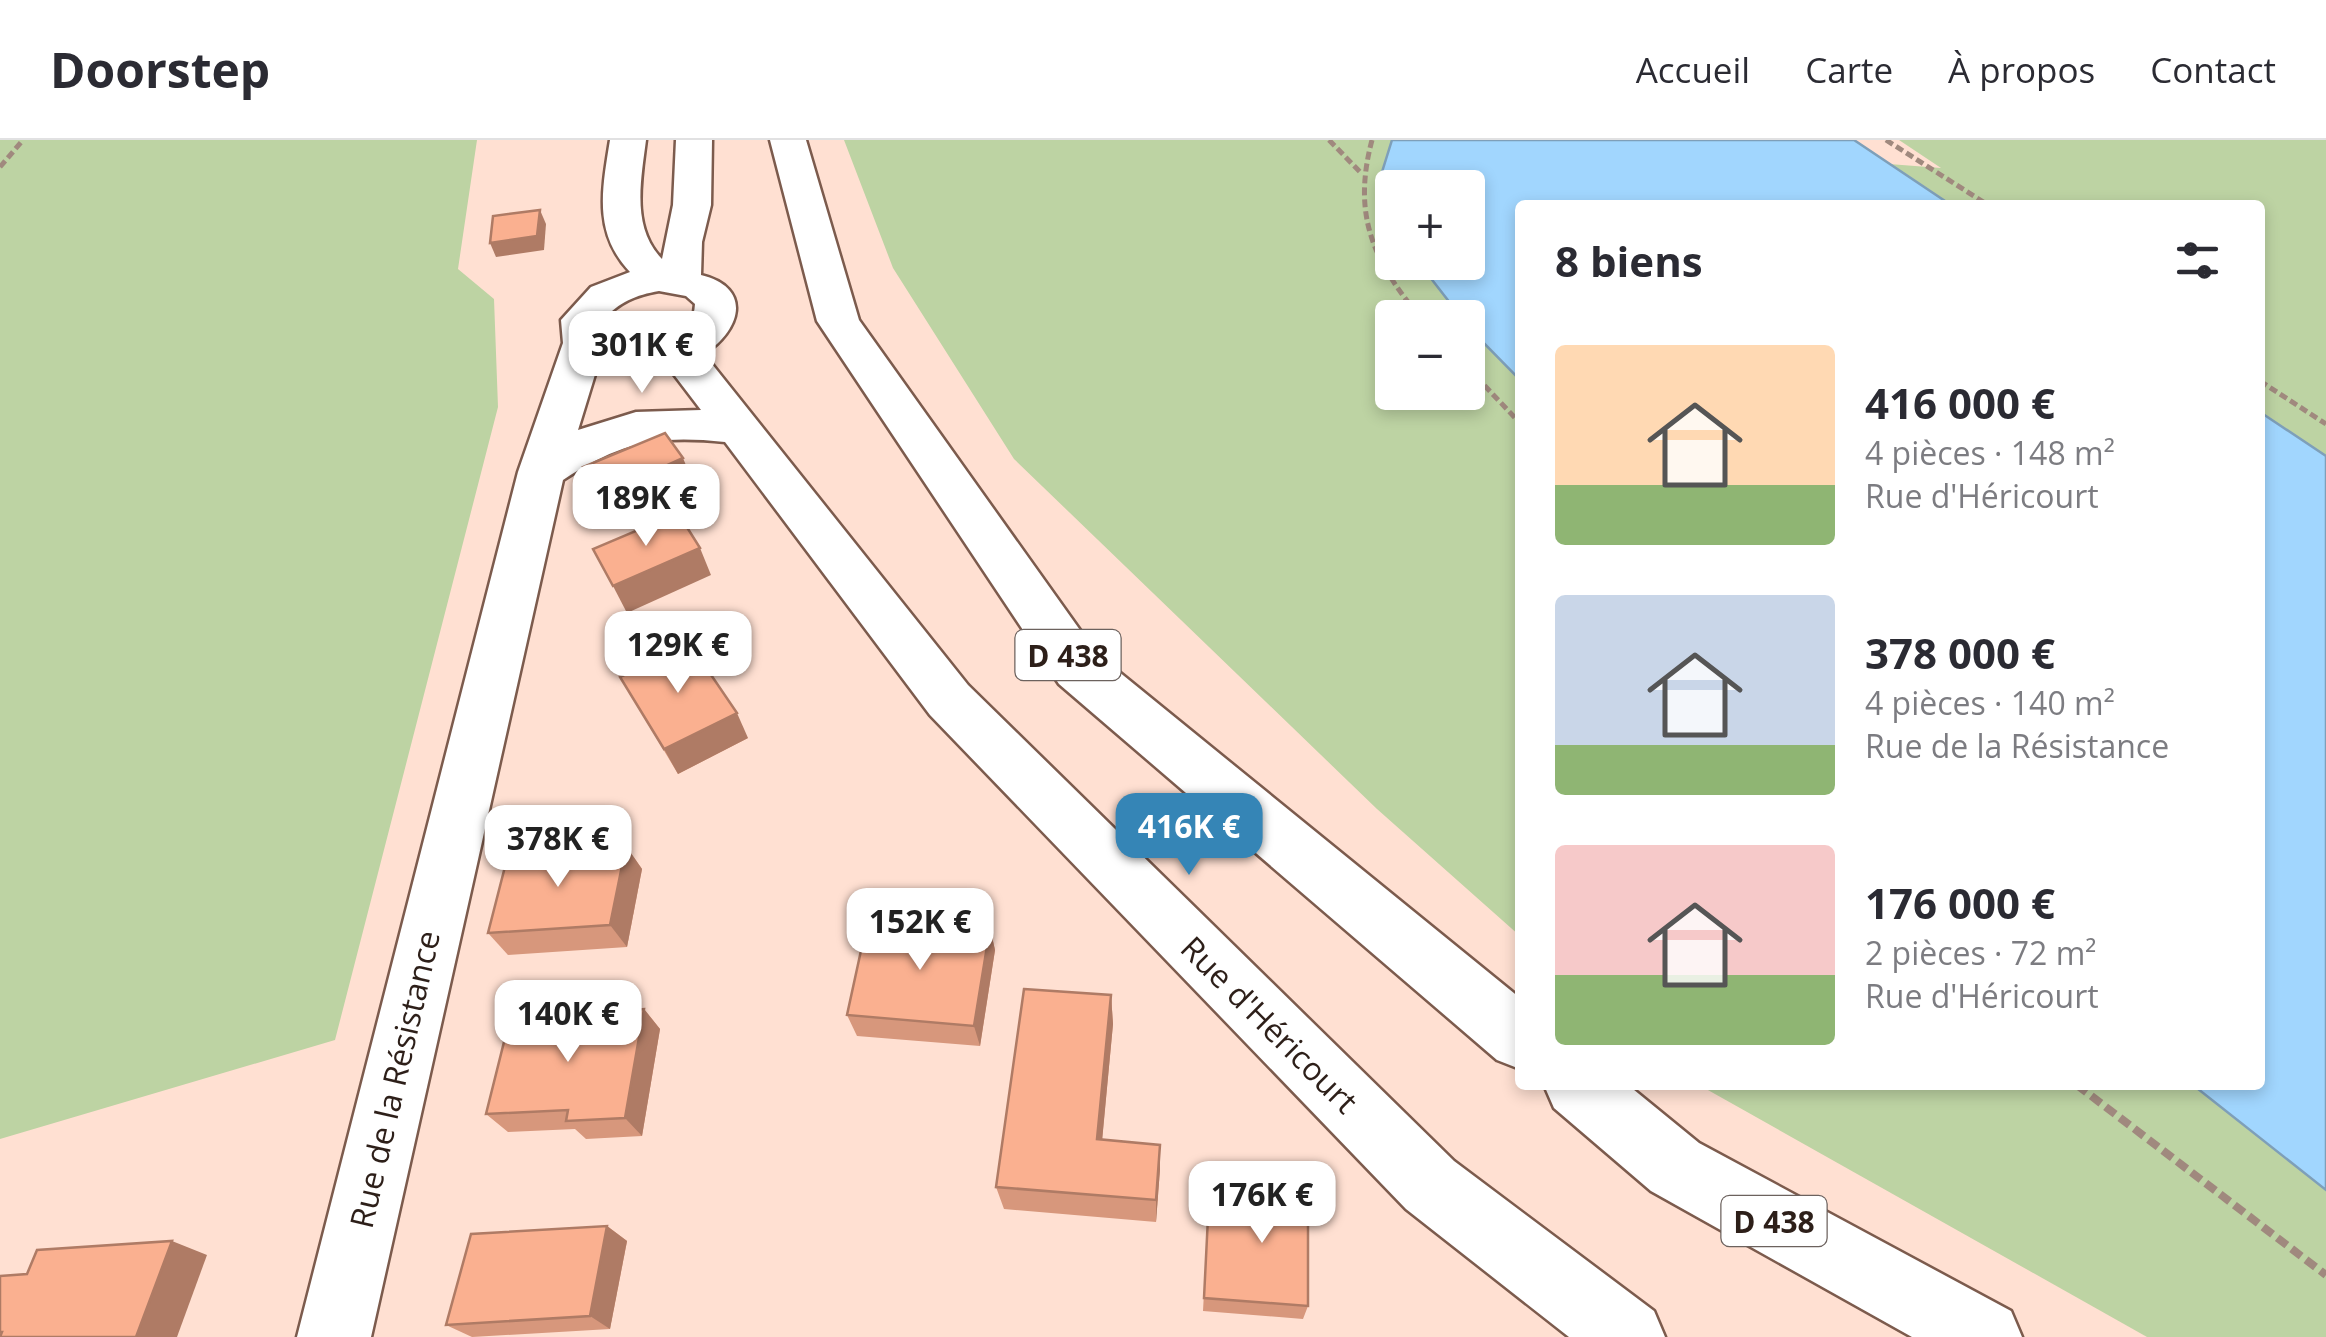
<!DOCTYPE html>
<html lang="fr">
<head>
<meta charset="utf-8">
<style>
	body { margin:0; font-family:"Open Sans",sans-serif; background:#f7f7f7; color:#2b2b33; height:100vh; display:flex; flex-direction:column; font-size:38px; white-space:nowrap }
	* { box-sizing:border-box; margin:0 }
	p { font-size:32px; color:#7c7c81 }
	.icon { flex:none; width:55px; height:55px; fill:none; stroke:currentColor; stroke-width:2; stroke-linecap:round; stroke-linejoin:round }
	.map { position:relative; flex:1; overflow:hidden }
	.sheet { position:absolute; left:1515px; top:60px; width:750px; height:890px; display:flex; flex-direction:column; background:#fff; border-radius:10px; box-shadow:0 5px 15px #0003 }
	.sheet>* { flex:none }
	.controls { position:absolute; left:1375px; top:30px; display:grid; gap:20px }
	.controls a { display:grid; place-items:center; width:110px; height:110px; border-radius:10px; background:#fff; box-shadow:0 5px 15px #0003; font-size:50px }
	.price { position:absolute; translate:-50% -85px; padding:0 22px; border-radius:20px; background:#fff; color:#222; font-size:32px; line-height:65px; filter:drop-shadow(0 2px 5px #0008) }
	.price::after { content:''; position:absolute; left:50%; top:60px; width:30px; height:22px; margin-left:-15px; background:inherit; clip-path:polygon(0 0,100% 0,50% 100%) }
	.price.active { background:#3585b6; color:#fff }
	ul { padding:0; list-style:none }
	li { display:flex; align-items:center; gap:30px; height:250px; padding:0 40px }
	li span { display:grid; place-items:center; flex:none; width:280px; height:200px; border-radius:10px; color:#555 }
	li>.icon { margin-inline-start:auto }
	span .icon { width:120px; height:120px; fill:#fffc; stroke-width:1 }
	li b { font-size:42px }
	h2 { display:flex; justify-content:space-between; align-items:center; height:120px; padding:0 40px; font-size:42px }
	header { display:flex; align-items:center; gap:60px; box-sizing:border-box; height:140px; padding:0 50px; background:#fff; border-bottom:2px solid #e1e1e2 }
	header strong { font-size:48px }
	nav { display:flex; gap:55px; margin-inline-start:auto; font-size:35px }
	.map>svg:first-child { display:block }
</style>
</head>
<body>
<header>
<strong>Doorstep</strong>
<nav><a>Accueil</a><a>Carte</a><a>À propos</a><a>Contact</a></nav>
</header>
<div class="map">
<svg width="2326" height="1197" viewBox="0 0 2326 1197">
	<rect width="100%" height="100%" fill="#ffe0d2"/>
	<g fill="#bdd3a3">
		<path d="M 0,0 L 477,0 L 458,129 L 494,159 L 498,267 L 335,900 L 0,999 Z"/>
		<path d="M 844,0 L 1392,0 L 1388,70 L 1392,78 L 1392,122 L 1419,123 L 1461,177 L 1392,178 L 1392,252 L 1468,252 L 1468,187 L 1520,240 L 1520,796 L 1377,669 L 1014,319 L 893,128 Z"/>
		<path d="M 1899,0 L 2326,0 L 2326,316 L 2260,272 L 2260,65 L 1951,65 L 1889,24 L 1941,28 Z"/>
		<path d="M 1699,945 L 2193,945 L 2326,1050 L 2326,1197 L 2147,1197 Z"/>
	</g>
	<g fill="#a1d6fe" stroke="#7e9fb9" stroke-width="2.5">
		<path d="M 1392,0 L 1854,0 L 1951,65 L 1520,65 L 1520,240 L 1470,189 L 1468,178 L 1461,177 L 1419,123 L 1468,122 L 1468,48 L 1392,48 L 1392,78 L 1382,32 Z"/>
		<path d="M 2260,272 L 2326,316 L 2326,1050 L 2193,945 L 2260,945 Z"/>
	</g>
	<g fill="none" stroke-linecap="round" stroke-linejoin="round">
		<g stroke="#7c5b4d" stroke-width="5">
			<path id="secondary" d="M 610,0 L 646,0 C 641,40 631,88 662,119 L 673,65 L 676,0 L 712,0 L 711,65 L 702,102 L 701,135 C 754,148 740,191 704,214 L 968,545 L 1454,1021 L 1654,1171 L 1665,1197 L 1569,1197 L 1406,1069 L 930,575 L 725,302 C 656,295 621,302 563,340 L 371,1197 L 297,1197 L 518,332 L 563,203 L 561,180 L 591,147 L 630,132 C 593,93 602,50 610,0 ZM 659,151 L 686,156 L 695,164 C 693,208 635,212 605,197 L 603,180 C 619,162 636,155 659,151 ZM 597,228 L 646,234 L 669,228 L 701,270 L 636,272 L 578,290 Z"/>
		</g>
		<g stroke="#7c5b4d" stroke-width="5">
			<g id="primary">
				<path d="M 770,0 L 806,0 L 859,180 L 1097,514 L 1520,858 L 1520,929 L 1497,920 L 1059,544 L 817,181 Z"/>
				<path d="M 1544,945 L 1628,945 L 1699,1003 L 2011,1171 L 2022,1197 L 1912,1197 L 1651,1051 L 1554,968 Z"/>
			</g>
		</g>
		<g stroke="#a0897e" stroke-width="5" stroke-dasharray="8 4" stroke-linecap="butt">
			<path d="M 1329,0 L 1361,33"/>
			<path d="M 1372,0 C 1352,75 1373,121 1421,178"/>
			<path d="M 1886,0 L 1988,65"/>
			<path d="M 0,27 L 23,0"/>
			<path d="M 1468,228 L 1520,283"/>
			<path d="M 2260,241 L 2326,284"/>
		</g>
		<path stroke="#a0897e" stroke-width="8" stroke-dasharray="12 6" stroke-linecap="butt" d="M 2077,945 L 2326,1135"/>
		<use href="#secondary" fill="#fff" fill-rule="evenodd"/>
		<use href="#primary" fill="#fff" fill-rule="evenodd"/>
	</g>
	<g fill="#d7977c">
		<path d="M 583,327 L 694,345 L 676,354 L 678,359 L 616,386 L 596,354 Z"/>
		<path d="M 620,537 L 748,598 L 678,634 Z"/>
		<path d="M 626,706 L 642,729 L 627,807 L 508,815 L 488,793 Z"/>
		<path d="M 990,788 L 995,810 L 980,906 L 857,896 L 847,875 Z"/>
		<path d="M 1111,855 L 1113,884 L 1102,1000 L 1160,1005 L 1160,1029 L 1156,1082 L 1004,1069 L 996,1047 Z"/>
		<path d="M 644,869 L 660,889 L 642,996 L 586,999 L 575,989 L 508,992 L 486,974 Z"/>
		<path d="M 1245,1036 L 1308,1166 L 1303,1179 L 1203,1171 L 1208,1077 L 1241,1080 L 1242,1052 Z"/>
		<path d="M 607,1086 L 627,1101 L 610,1189 L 472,1197 L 446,1185 Z"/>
	</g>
	<g fill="#af7b65">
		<path d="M 540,70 L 546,84 L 544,110 L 496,117 L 490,103 Z"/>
		<path d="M 683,318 L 694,345 L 676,354 L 678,359 L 616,386 L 603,359 Z"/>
		<path d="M 700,408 L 711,435 L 627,473 L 613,446 Z"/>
		<path d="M 737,573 L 748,598 L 678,634 L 664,609 Z"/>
		<path d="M 626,706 L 642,729 L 627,807 L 610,785 Z"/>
		<path d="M 990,788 L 995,810 L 980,906 L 974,886 Z"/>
		<path d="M 1111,855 L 1113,884 L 1100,1023 L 1097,999 Z"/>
		<path d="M 644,869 L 660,889 L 642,996 L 625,978 Z"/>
		<path d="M 1160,1005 L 1160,1029 L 1156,1082 L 1156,1060 Z"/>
		<path d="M 607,1086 L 627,1101 L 610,1189 L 590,1176 Z"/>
		<path d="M 172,1101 L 207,1115 L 177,1197 L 136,1197 Z"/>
	</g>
	<g fill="#fab090" stroke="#af7b65" stroke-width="2.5">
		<path d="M 540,70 L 537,96 L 490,103 L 493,76 Z"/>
		<path d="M 665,293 L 683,318 L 663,327 L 667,332 L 603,359 L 583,327 Z"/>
		<path d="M 678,373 L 700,408 L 613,446 L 593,409 Z"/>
		<path d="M 690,504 L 737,573 L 664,609 L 620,537 Z"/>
		<path d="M 626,706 L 610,785 L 488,793 L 508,715 Z"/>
		<path d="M 867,783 L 990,788 L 974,886 L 847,875 Z"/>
		<path d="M 1024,849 L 1111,855 L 1097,999 L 1160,1005 L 1156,1060 L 996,1047 Z"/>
		<path d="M 644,869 L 625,978 L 566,981 L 568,970 L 486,974 L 510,878 Z"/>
		<path d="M 1245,1036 L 1308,1041 L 1308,1166 L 1204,1158 L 1208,1077 L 1243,1080 Z"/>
		<path d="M 607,1086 L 590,1176 L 446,1185 L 471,1094 Z"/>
		<path d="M 172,1101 L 136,1197 L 0,1197 L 2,1192 L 0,1192 L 0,1136 L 27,1134 L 37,1110 Z"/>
	</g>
	<g text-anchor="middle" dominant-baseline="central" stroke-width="8" stroke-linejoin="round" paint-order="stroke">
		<g fill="#fff" stroke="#6c625e" stroke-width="2.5">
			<rect x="1015.5" y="490" width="105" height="50" rx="8"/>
			<rect x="1721.5" y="1056" width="105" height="50" rx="8"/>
		</g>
		<g font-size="30" font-weight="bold" fill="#2d1f19">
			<text x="1068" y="515">D 438</text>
			<text x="1774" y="1081">D 438</text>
		</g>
		<g font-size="32" fill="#2d1f19" stroke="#fff">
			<text transform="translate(1270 884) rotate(45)">Rue d'Héricourt</text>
			<text transform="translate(394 939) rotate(-77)">Rue de la Résistance</text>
		</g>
	</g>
</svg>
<div class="controls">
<a>+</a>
<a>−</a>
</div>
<b class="price" style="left:642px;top:256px">301K €</b>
<b class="price" style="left:646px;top:409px">189K €</b>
<b class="price" style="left:678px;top:556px">129K €</b>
<b class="price active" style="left:1189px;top:738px">416K €</b>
<b class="price" style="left:558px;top:750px">378K €</b>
<b class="price" style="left:920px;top:833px">152K €</b>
<b class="price" style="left:568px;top:925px">140K €</b>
<b class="price" style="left:1262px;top:1106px">176K €</b>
<section class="sheet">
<h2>8 biens<svg class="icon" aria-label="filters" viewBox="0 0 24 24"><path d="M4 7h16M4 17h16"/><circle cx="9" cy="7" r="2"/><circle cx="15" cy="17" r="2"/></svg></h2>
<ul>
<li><span style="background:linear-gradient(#ffd9b3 70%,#8fb573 0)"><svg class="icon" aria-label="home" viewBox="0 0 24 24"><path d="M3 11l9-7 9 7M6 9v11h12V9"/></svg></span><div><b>416 000 €</b><p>4 pièces · 148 m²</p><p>Rue d'Héricourt</p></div></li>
<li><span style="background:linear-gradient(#c9d6e8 75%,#8fb573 0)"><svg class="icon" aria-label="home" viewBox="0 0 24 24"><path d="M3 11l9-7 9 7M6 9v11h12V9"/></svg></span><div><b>378 000 €</b><p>4 pièces · 140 m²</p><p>Rue de la Résistance</p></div></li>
<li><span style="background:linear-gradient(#f6c9c9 65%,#8fb573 0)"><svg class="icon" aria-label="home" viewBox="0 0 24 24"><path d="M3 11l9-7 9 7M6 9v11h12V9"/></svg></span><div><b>176 000 €</b><p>2 pièces · 72 m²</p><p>Rue d'Héricourt</p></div></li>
</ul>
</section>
</div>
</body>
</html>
